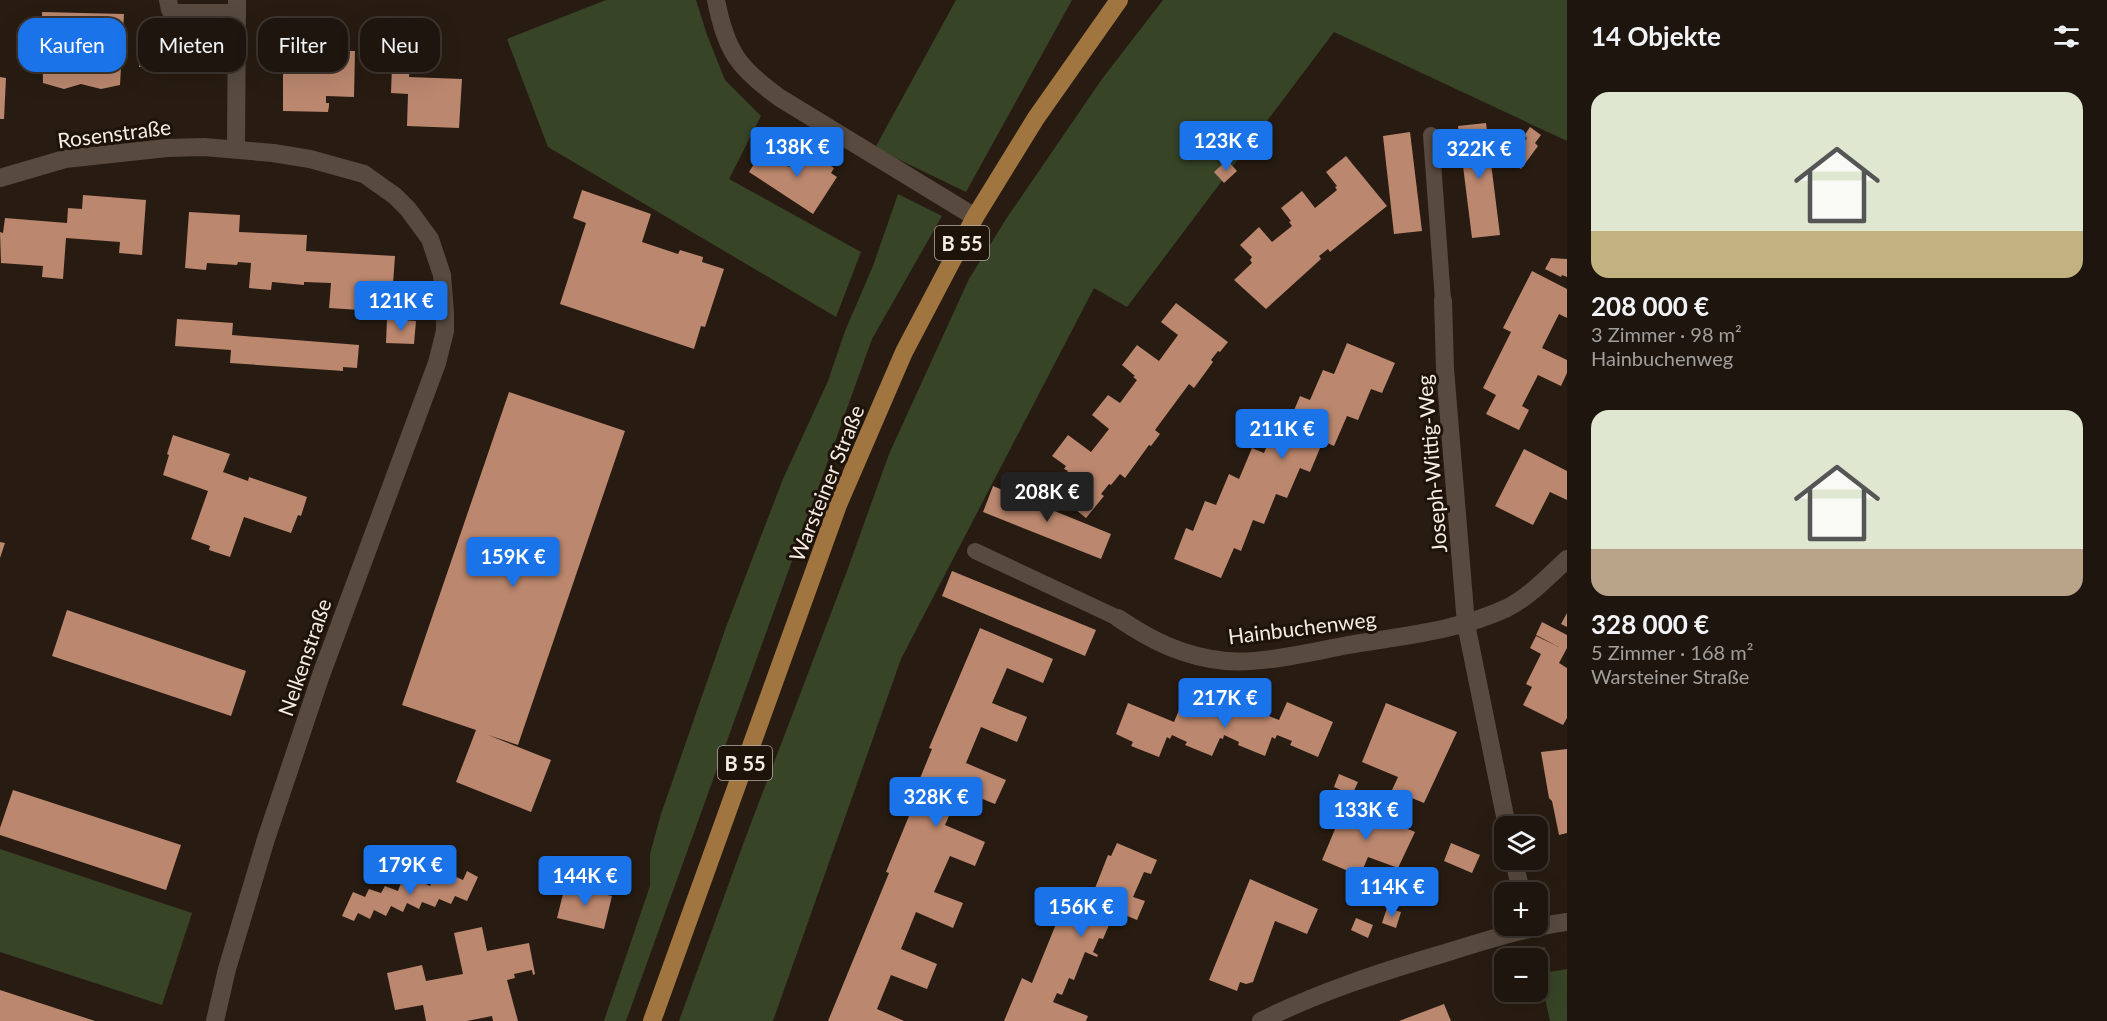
<!DOCTYPE html>
<html lang="de">
<head>
<meta charset="utf-8">
<style>
	body { margin:0; font-family:Lato,sans-serif; background:#2b221c; color:#f1f3f6; height:100vh; display:flex; flex-direction:column; font-size:22px; white-space:nowrap }
	* { box-sizing:border-box; margin:0 }
	p { font-size:20px; color:#a19f9e }
	.icon { flex:none; width:33px; height:33px; fill:none; stroke:currentColor; stroke-width:2; stroke-linecap:round; stroke-linejoin:round }
	.map { position:relative; flex:1; overflow:hidden }
	.side { display:flex; flex-direction:column; background:#1e150e; width:540px }
	.side>* { flex:none }
	.top-card { position:absolute; left:18px; top:18px; width:570px; height:54px; display:flex; gap:12px }
	.buttons { position:absolute; left:1494px; top:816px; display:grid; gap:12px }
	.buttons a { display:grid; place-items:center; width:54px; height:54px; border-radius:12px; background:#1e150e; box-shadow:0 6px 24px #0002,0 0 0 2px #3c342e; font-size:30px }
	.price { position:absolute; translate:-50% -51px; padding:0 14px; border-radius:6px; background:#1a73e8; color:#fff; font-size:20px; line-height:39px; filter:drop-shadow(0 2px 3px #0008) }
	.price::after { content:''; position:absolute; left:50%; top:36px; width:18px; height:14px; margin-left:-9px; background:inherit; clip-path:polygon(0 0,100% 0,50% 100%) }
	.price.selected { background:#222; color:#fff }
	ul { padding:0; list-style:none }
	li { display:grid; align-content:center; gap:12px; height:318px; padding:0 24px }
	li span { display:grid; place-items:center; height:186px; border-radius:18px; color:#555 }
	li>.icon { margin-inline-start:auto }
	span .icon { width:108px; height:108px; fill:#fffc; stroke-width:1 }
	li b { font-size:26px }
	h2 { display:flex; justify-content:space-between; align-items:center; height:72px; padding:0 24px; font-size:26px }
	.pill { padding:0 21px; border-radius:18px; background:#1e150e; box-shadow:0 6px 24px #0002,0 0 0 2px #3c342e; font-size:21px; line-height:54px }
	.pill.selected { background:#1a73e8; color:#fff }
	main { display:flex; flex:1; min-height:0 }
	.map>svg:first-child { display:block }
</style>
</head>
<body>
<main>
<div class="map">
<svg width="1567" height="1021" viewBox="0 0 1567 1021">
	<rect width="100%" height="100%" fill="#281c12"/>
	<g fill="#374426">
		<path d="M 606,0 L 696,0 L 707,35 L 725,80 L 761,116 L 729,179 L 861,252 L 836,317 L 548,147 L 507,39 Z"/>
		<path d="M 956,0 L 1072,0 L 966,192 L 875,148 Z"/>
		<path d="M 1163,0 L 1567,0 L 1567,141 L 1334,32 L 1127,307 L 1094,288 L 901,659 L 773,1021 L 679,1021 L 745,839 L 847,571 L 889,454 L 969,279 L 1006,219 L 1102,79 Z"/>
		<path d="M 898,194 L 942,216 L 872,339 L 626,1021 L 604,1021 L 650,886 L 650,854 L 661,814 L 726,627 L 783,479 L 828,381 L 845,331 L 873,266 Z"/>
		<path d="M 0,849 L 192,913 L 162,1005 L 0,952 Z"/>
		<path d="M 1545,947 L 1549,972 L 1567,969 L 1567,1021 L 1550,1021 L 1538,967 L 1538,958 L 1536,958 L 1533,948 Z"/>
	</g>
	<g fill="#bb876e">
		<path d="M 42,12 L 124,14 L 120,85 L 101,89 L 81,84 L 64,89 L 43,83 Z"/>
		<path d="M 140,40 L 227,41 L 226,69 L 139,67 Z"/>
		<path d="M 283,50 L 355,51 L 354,97 L 326,96 L 326,103 L 329,103 L 329,106 L 328,112 L 283,111 Z"/>
		<path d="M 392,65 L 410,66 L 409,77 L 462,79 L 459,128 L 407,126 L 408,94 L 391,93 Z"/>
		<path d="M 0,77 L 6,78 L 4,119 L 0,119 Z"/>
		<path d="M 1486,123 L 1500,235 L 1472,238 L 1458,126 Z"/>
		<path d="M 1530,127 L 1541,135 L 1535,143 L 1538,146 L 1521,169 L 1509,161 L 1527,138 L 1524,136 Z"/>
		<path d="M 1410,132 L 1422,231 L 1394,234 L 1383,136 Z"/>
		<path d="M 763,150 L 789,167 L 799,152 L 814,162 L 820,154 L 830,161 L 828,164 L 834,168 L 831,173 L 837,177 L 813,214 L 749,172 Z"/>
		<path d="M 1346,156 L 1387,206 L 1330,252 L 1328,249 L 1319,256 L 1321,259 L 1266,309 L 1234,280 L 1252,263 L 1250,260 L 1252,257 L 1240,245 L 1259,227 L 1272,242 L 1292,226 L 1289,222 L 1291,221 L 1281,208 L 1302,191 L 1315,208 L 1337,190 L 1335,187 L 1337,186 L 1326,172 Z"/>
		<path d="M 1227,160 L 1237,171 L 1224,183 L 1214,172 Z"/>
		<path d="M 582,190 L 651,214 L 642,242 L 678,254 L 680,250 L 703,257 L 702,262 L 724,269 L 705,327 L 701,326 L 694,349 L 560,304 L 586,223 L 573,218 Z"/>
		<path d="M 83,195 L 146,200 L 142,255 L 119,253 L 120,242 L 66,238 L 63,279 L 42,277 L 43,266 L 1,263 L 0,232 L 3,233 L 5,218 L 67,223 L 68,208 L 82,209 Z"/>
		<path d="M 189,212 L 240,215 L 239,232 L 307,235 L 306,251 L 395,256 L 391,312 L 329,308 L 331,283 L 304,282 L 304,285 L 272,282 L 271,290 L 249,288 L 251,263 L 238,262 L 237,265 L 207,263 L 206,270 L 185,268 Z"/>
		<path d="M 1551,258 L 1567,259 L 1567,277 L 1562,275 L 1561,277 L 1545,269 Z"/>
		<path d="M 1532,271 L 1567,289 L 1567,318 L 1559,314 L 1542,348 L 1567,360 L 1567,373 L 1561,386 L 1538,375 L 1522,406 L 1529,410 L 1519,430 L 1486,414 L 1496,395 L 1483,388 L 1511,332 L 1503,328 Z"/>
		<path d="M 1176,303 L 1228,342 L 1220,352 L 1218,351 L 1211,360 L 1213,362 L 1194,388 L 1189,384 L 1155,430 L 1160,434 L 1151,446 L 1149,445 L 1125,478 L 1120,474 L 1111,485 L 1109,484 L 1101,494 L 1104,496 L 1086,518 L 1071,506 L 1069,508 L 1050,494 L 1068,471 L 1064,469 L 1066,466 L 1052,456 L 1068,435 L 1091,452 L 1109,429 L 1092,415 L 1108,395 L 1120,403 L 1137,380 L 1133,377 L 1135,376 L 1122,365 L 1137,345 L 1159,361 L 1178,335 L 1161,322 Z"/>
		<path d="M 177,319 L 233,323 L 232,335 L 359,345 L 357,368 L 343,367 L 343,371 L 230,363 L 231,350 L 175,346 Z"/>
		<path d="M 387,319 L 416,321 L 414,344 L 386,343 Z"/>
		<path d="M 1347,343 L 1395,363 L 1382,393 L 1371,389 L 1358,420 L 1347,416 L 1334,446 L 1323,441 L 1310,472 L 1300,468 L 1287,498 L 1276,494 L 1264,524 L 1253,520 L 1241,551 L 1234,548 L 1221,578 L 1174,559 L 1186,528 L 1193,531 L 1205,501 L 1216,505 L 1229,474 L 1239,479 L 1252,448 L 1264,453 L 1276,422 L 1287,427 L 1300,396 L 1310,400 L 1323,370 L 1334,374 Z"/>
		<path d="M 509,392 L 625,431 L 518,745 L 488,735 L 551,760 L 531,812 L 456,782 L 476,730 L 402,705 Z"/>
		<path d="M 173,435 L 230,454 L 223,472 L 248,481 L 249,477 L 307,497 L 301,516 L 298,515 L 291,533 L 244,517 L 230,557 L 209,550 L 210,546 L 191,539 L 208,491 L 163,475 L 169,455 L 167,454 Z"/>
		<path d="M 1524,449 L 1567,471 L 1567,500 L 1550,492 L 1533,525 L 1495,506 Z"/>
		<path d="M 993,486 L 1111,534 L 1101,559 L 983,512 Z"/>
		<path d="M 0,542 L 5,543 L 0,558 Z"/>
		<path d="M 952,571 L 1096,630 L 1085,656 L 942,596 Z"/>
		<path d="M 67,610 L 246,671 L 231,716 L 52,656 Z"/>
		<path d="M 1567,613 L 1567,627 L 1561,624 Z"/>
		<path d="M 1542,622 L 1567,635 L 1567,648 L 1559,663 L 1567,668 L 1567,718 L 1563,725 L 1523,705 L 1532,687 L 1526,684 L 1541,654 L 1530,648 L 1536,636 L 1559,647 L 1536,635 Z"/>
		<path d="M 980,628 L 1053,659 L 1043,683 L 1007,668 L 992,703 L 1027,717 L 1017,742 L 981,727 L 966,763 L 1006,780 L 995,804 L 960,790 L 945,825 L 985,842 L 975,866 L 950,856 L 934,892 L 963,903 L 953,928 L 916,912 L 901,949 L 937,964 L 927,989 L 891,975 L 877,1009 L 904,1021 L 828,1021 L 889,873 L 886,872 L 911,811 L 907,810 L 932,749 L 929,748 Z"/>
		<path d="M 1234,702 L 1279,720 L 1287,702 L 1333,722 L 1318,757 L 1290,745 L 1292,741 L 1277,735 L 1275,739 L 1272,737 L 1265,756 L 1238,745 L 1239,742 L 1224,735 L 1223,739 L 1220,738 L 1212,756 L 1185,745 L 1187,742 L 1172,735 L 1170,739 L 1167,737 L 1159,757 L 1131,746 L 1133,742 L 1116,734 L 1128,703 L 1174,722 L 1182,703 L 1227,721 Z"/>
		<path d="M 1386,703 L 1457,732 L 1424,803 L 1392,790 L 1398,777 L 1362,762 Z"/>
		<path d="M 1567,749 L 1567,833 L 1559,835 L 1552,801 L 1549,798 L 1541,752 Z"/>
		<path d="M 1339,774 L 1358,782 L 1352,795 L 1334,787 Z"/>
		<path d="M 13,790 L 181,845 L 166,890 L 0,835 L 0,828 Z"/>
		<path d="M 1346,803 L 1415,832 L 1398,868 L 1368,857 L 1360,876 L 1322,860 Z"/>
		<path d="M 1117,843 L 1157,860 L 1151,874 L 1144,872 L 1133,897 L 1145,901 L 1137,920 L 1115,911 L 1103,939 L 1099,938 L 1093,952 L 1098,955 L 1097,957 L 1085,952 L 1074,980 L 1069,978 L 1062,995 L 1057,993 L 1053,1002 L 1088,1016 L 1086,1021 L 1004,1021 L 1022,978 L 1032,983 L 1056,924 L 1061,922 L 1068,925 L 1080,897 L 1090,901 L 1108,855 L 1111,856 Z"/>
		<path d="M 1451,843 L 1480,855 L 1472,873 L 1444,861 Z"/>
		<path d="M 467,871 L 478,877 L 467,901 L 455,896 L 451,904 L 439,899 L 435,907 L 422,902 L 419,909 L 407,903 L 403,912 L 391,906 L 386,916 L 374,910 L 370,919 L 358,913 L 354,921 L 342,916 L 353,892 L 365,897 L 369,889 L 381,893 L 385,886 L 398,891 L 401,883 L 414,889 L 418,880 L 430,886 L 434,877 L 446,882 L 450,874 L 463,880 Z"/>
		<path d="M 1250,879 L 1318,909 L 1307,934 L 1275,921 L 1253,982 L 1246,984 L 1240,982 L 1237,991 L 1209,980 Z"/>
		<path d="M 565,886 L 612,896 L 604,929 L 557,918 Z"/>
		<path d="M 1387,908 L 1401,912 L 1396,928 L 1382,923 Z"/>
		<path d="M 1356,918 L 1373,925 L 1368,938 L 1351,930 Z"/>
		<path d="M 482,927 L 487,951 L 529,943 L 535,974 L 533,975 L 532,970 L 514,974 L 515,978 L 507,980 L 518,1021 L 493,1021 L 492,1016 L 467,1021 L 426,1021 L 423,1005 L 395,1010 L 387,973 L 422,965 L 426,981 L 463,974 L 454,933 Z"/>
		<path d="M 0,990 L 95,1021 L 0,1021 Z"/>
		<path d="M 1444,1004 L 1451,1021 L 1399,1021 Z"/>
	</g>
	<g fill="none" stroke-linecap="round" stroke-linejoin="round">
		<g stroke="#584a3f" stroke-width="16">
			<path d="M 1431,135 L 1443,300"/>
			<path d="M 975,551 L 1118,618"/>
		</g>
		<g stroke="#584a3f" stroke-width="18">
			<path d="M 168,0 L 170,10 L 175,13 L 237,13"/>
			<path d="M 716,0 C 726,51 738,68 780,98 L 975,217"/>
			<path d="M 236,149 L 237,0"/>
			<path d="M 0,178 L 65,159 L 167,148 L 204,147 L 273,153 L 310,159 L 364,174 L 395,196 L 408,209 L 430,239 L 442,275 L 445,313 L 445,331 L 437,363 L 321,675 L 266,839 L 227,969 L 215,1021"/>
			<path d="M 1443,300 L 1445,369 L 1466,624 L 1507,826"/>
			<path d="M 1118,618 C 1152,641 1184,657 1226,661 C 1263,664 1311,652 1348,645 C 1401,636 1458,631 1507,608 C 1529,597 1549,576 1567,559"/>
			<path d="M 1514,860 L 1521,892"/>
			<path d="M 1261,1021 C 1319,992 1381,972 1442,954 C 1484,941 1524,928 1567,922"/>
		</g>
		<path stroke="#a0753f" stroke-width="18" d="M 652,1021 L 838,505 L 904,352 L 975,217 L 1036,118 L 1119,0"/>
	</g>
	<g text-anchor="middle" dominant-baseline="central" stroke-width="6" stroke-linejoin="round" paint-order="stroke">
		<g fill="#1e1309" stroke="#b4aba3" stroke-width="1.5">
			<rect x="935" y="226" width="54" height="34" rx="4.5"/>
			<rect x="718" y="746" width="54" height="34" rx="4.5"/>
		</g>
		<g font-size="20" font-weight="bold" fill="#f5ece5">
			<text x="962" y="243">B 55</text>
			<text x="745" y="763">B 55</text>
		</g>
		<g font-size="21" fill="#f5ece5" stroke="#1e1309">
			<text transform="translate(114 133) rotate(-7)">Rosenstraße</text>
			<text transform="translate(1431 464) rotate(-95)">Joseph-Wittig-Weg</text>
			<text transform="translate(826 483) rotate(-68)">Warsteiner Straße</text>
			<text transform="translate(1302 627) rotate(-7)">Hainbuchenweg</text>
			<text transform="translate(304 657) rotate(-71)">Nelkenstraße</text>
		</g>
	</g>
</svg>
<div class="buttons">
<a><svg class="icon" aria-label="layers" viewBox="0 0 24 24"><path d="M12 4l9 5-9 5-9-5zM3 14l9 5 9-5"/></svg></a>
<a>+</a>
<a>−</a>
</div>
<b class="price" style="left:1226px;top:172px">123K €</b>
<b class="price" style="left:797px;top:178px">138K €</b>
<b class="price" style="left:1479px;top:180px">322K €</b>
<b class="price" style="left:401px;top:332px">121K €</b>
<b class="price" style="left:1282px;top:460px">211K €</b>
<b class="price selected" style="left:1047px;top:523px">208K €</b>
<b class="price" style="left:513px;top:588px">159K €</b>
<b class="price" style="left:1225px;top:729px">217K €</b>
<b class="price" style="left:936px;top:828px">328K €</b>
<b class="price" style="left:1366px;top:841px">133K €</b>
<b class="price" style="left:410px;top:896px">179K €</b>
<b class="price" style="left:585px;top:907px">144K €</b>
<b class="price" style="left:1392px;top:918px">114K €</b>
<b class="price" style="left:1081px;top:938px">156K €</b>
<div class="top-card">
<a class="pill selected">Kaufen</a>
<a class="pill">Mieten</a>
<a class="pill">Filter</a>
<a class="pill">Neu</a>
</div>
</div>
<section class="side">
<h2>14 Objekte<svg class="icon" aria-label="filters" viewBox="0 0 24 24"><path d="M4 7h16M4 17h16"/><circle cx="9" cy="7" r="2"/><circle cx="15" cy="17" r="2"/></svg></h2>
<ul>
<li><span style="background:linear-gradient(#dfe7d0 75%,#c2b280 0)"><svg class="icon" aria-label="home" viewBox="0 0 24 24"><path d="M3 11l9-7 9 7M6 9v11h12V9"/></svg></span><div><b>208 000 €</b><p>3 Zimmer · 98 m²</p><p>Hainbuchenweg</p></div></li>
<li><span style="background:linear-gradient(#dfe7d0 75%,#b9a48a 0)"><svg class="icon" aria-label="home" viewBox="0 0 24 24"><path d="M3 11l9-7 9 7M6 9v11h12V9"/></svg></span><div><b>328 000 €</b><p>5 Zimmer · 168 m²</p><p>Warsteiner Straße</p></div></li>
</ul>
</section>
</main>
</body>
</html>
